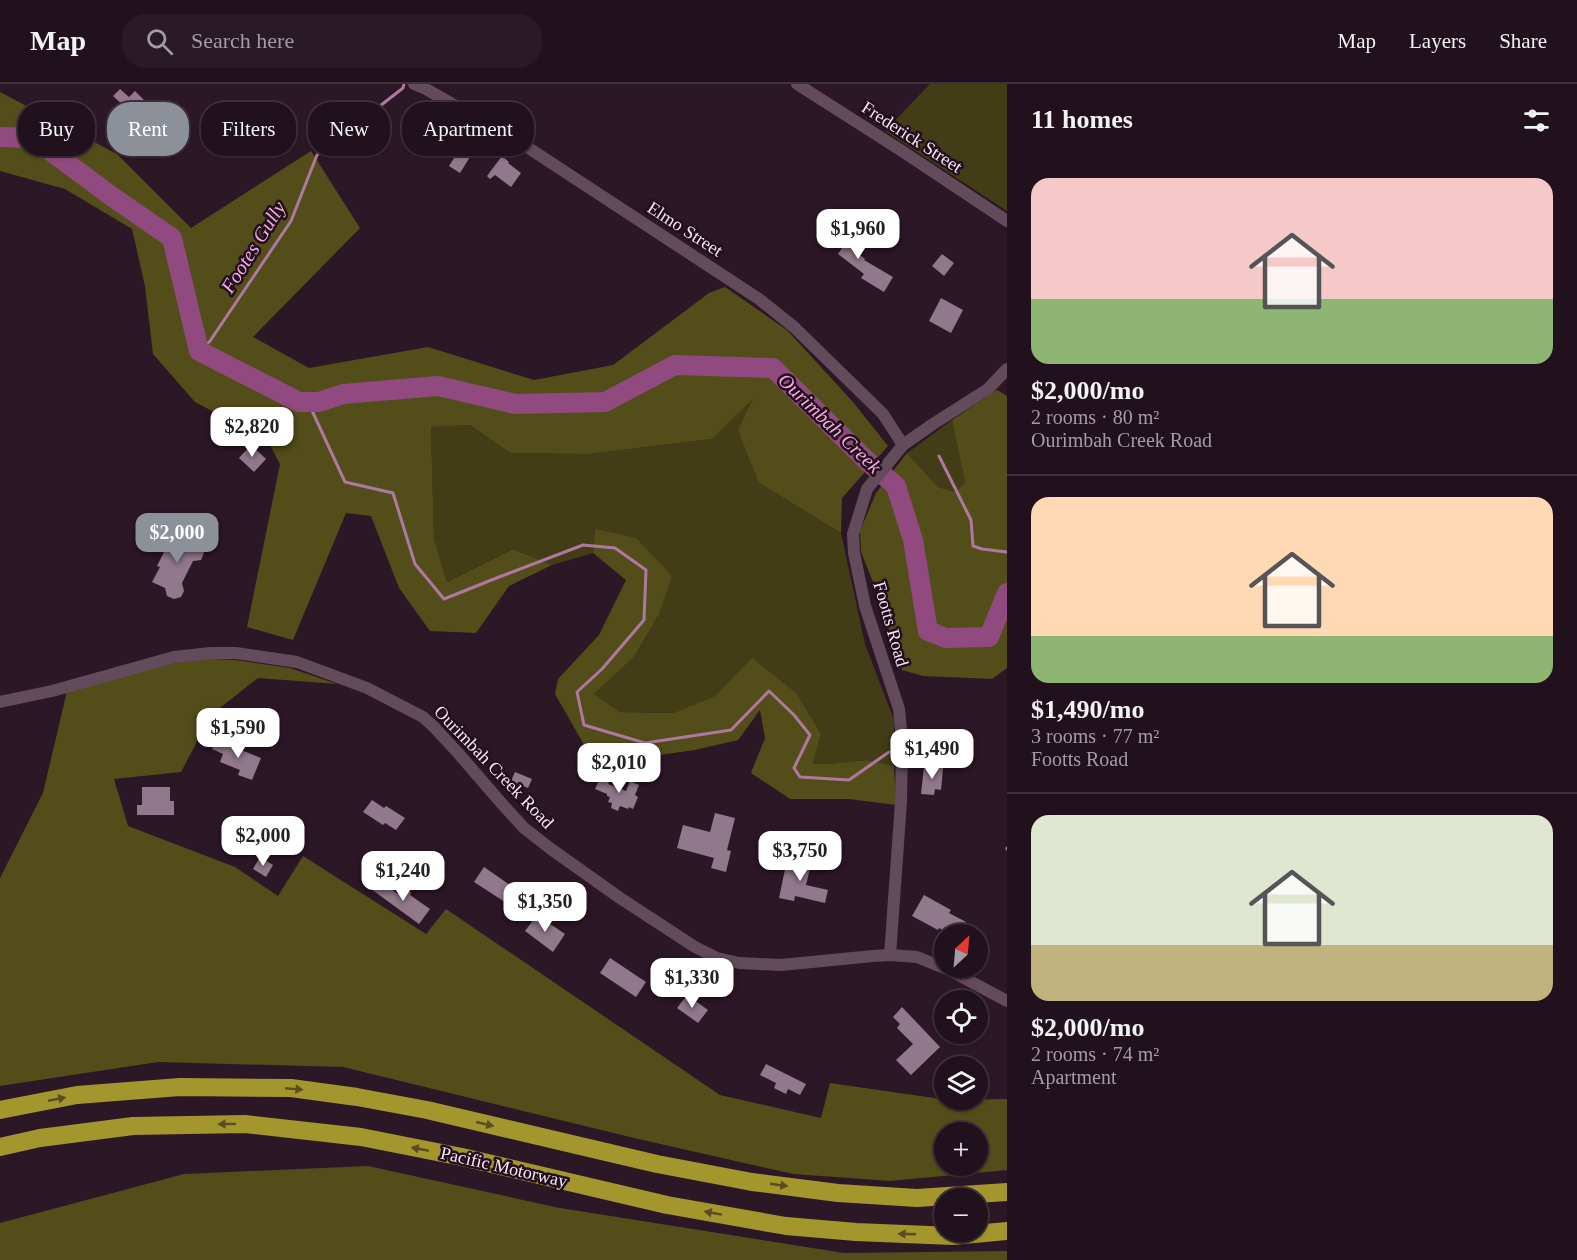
<!DOCTYPE html>
<html lang="en">
<head>
<meta charset="utf-8">
<style>
	body { margin:0; font-family:Georgia,serif; background:#291a26; color:#f1f3f6; height:100vh; display:flex; flex-direction:column; font-size:22px; white-space:nowrap }
	* { box-sizing:border-box; margin:0 }
	p { font-size:20px; color:#a29da4 }
	.icon { flex:none; width:33px; height:33px; fill:none; stroke:currentColor; stroke-width:2; stroke-linecap:round; stroke-linejoin:round }
	.map { position:relative; flex:1; overflow:hidden }
	.details { display:flex; flex-direction:column; background:#21111d; width:570px }
	.details>* { flex:none }
	.hud { position:absolute; left:18px; top:18px; width:570px; height:54px; display:flex; gap:12px }
	.needle { width:39px; rotate:26deg }
	.controls { position:absolute; left:934px; top:840px; display:grid; gap:12px }
	.controls a { display:grid; place-items:center; width:54px; height:54px; border-radius:50%; background:#21111d; box-shadow:0 2px 4px #0004,0 0 0 2px #3e313b; font-size:30px }
	.price { position:absolute; translate:-50% -51px; padding:0 14px; border-radius:12px; background:#fff; color:#222; font-size:20px; line-height:39px; filter:drop-shadow(0 2px 3px #0008) }
	.price::after { content:''; position:absolute; left:50%; top:36px; width:18px; height:14px; margin-left:-9px; background:inherit; clip-path:polygon(0 0,100% 0,50% 100%) }
	.price.on { background:#8c9099; color:#fff }
	ul { padding:0; list-style:none }
	li { display:grid; align-content:center; gap:12px; height:318px; padding:0 24px }
	li+li { border-top:2px solid #3e313b }
	li span { display:grid; place-items:center; height:186px; border-radius:18px; color:#555 }
	li>.icon { margin-inline-start:auto }
	span .icon { width:108px; height:108px; fill:#fffc; stroke-width:1 }
	li b { font-size:26px }
	h2 { display:flex; justify-content:space-between; align-items:center; height:72px; padding:0 24px; font-size:26px }
	.chip { padding:0 21px; border-radius:24px; background:#21111d; box-shadow:0 2px 4px #0004,0 0 0 2px #3e313b; font-size:21px; line-height:54px }
	.chip.on { background:#8c9099; color:#fff }
	header { display:flex; align-items:center; gap:36px; box-sizing:border-box; height:84px; padding:0 30px; background:#21111d; border-bottom:2px solid #3e313b }
	header strong { font-size:28px }
	nav { display:flex; gap:33px; margin-inline-start:auto; font-size:21px }
	.search { width:420px; height:54px; background:#291a26; display:flex; align-items:center; gap:15px; box-sizing:border-box; padding:0 21px; border-radius:24px; color:#a29da4; font-size:22px }
	main { display:flex; flex:1; min-height:0 }
	.map>svg:first-child { display:block }
</style>
</head>
<body>
<header>
<strong>Map</strong>
<div class="search"><svg class="icon" aria-label="search" viewBox="0 0 24 24"><circle cx="10" cy="10" r="6"/><path d="M15 15l6 6"/></svg>Search here</div>
<nav><a>Map</a><a>Layers</a><a>Share</a></nav>
</header>
<main>
<div class="map">
<svg width="1007" height="1176" viewBox="0 0 1007 1176">
	<rect width="100%" height="100%" fill="#2c1727"/>
	<g fill="#423d16">
		<path d="M 930,0 L 1007,0 L 1007,127 L 885,47 Z"/>
		<path d="M 754,313 L 759,399 L 841,449 L 865,560 L 894,636 L 894,682 L 867,676 L 829,680 L 812,680 L 752,575 L 715,612 L 673,629 L 620,628 L 594,610 L 634,573 L 658,532 L 595,445 L 593,469 L 552,481 L 513,465 L 447,498 L 434,455 L 431,343 L 470,341 L 510,369 L 588,370 L 712,355 Z"/>
		<path d="M 952,336 L 965,399 L 955,408 L 938,403 L 907,369 Z"/>
	</g>
	<g fill="#534d1a" fill-rule="evenodd">
		<path d="M 0,8 L 117,70 L 191,144 L 311,67 L 360,144 L 253,253 L 309,284 L 428,263 L 534,296 L 613,281 L 709,209 L 725,203 L 787,246 L 853,318 L 888,362 L 842,414 L 841,449 L 759,399 L 738,346 L 753,315 L 712,355 L 588,370 L 510,369 L 470,341 L 431,343 L 434,455 L 447,498 L 513,465 L 552,481 L 509,502 L 476,549 L 430,547 L 399,504 L 371,432 L 346,429 L 293,556 L 247,543 L 280,380 L 267,356 L 195,318 L 153,270 L 145,202 L 132,145 L 65,105 L 0,87 Z"/>
		<path d="M 997,306 L 1007,312 L 1007,584 L 992,595 L 923,592 L 902,586 L 877,508 L 861,468 L 860,447 L 876,409 L 907,369 L 938,403 L 955,408 L 965,399 L 952,336 Z"/>
		<path d="M 595,445 L 636,454 L 672,492 L 658,532 L 634,573 L 594,610 L 620,628 L 673,629 L 715,612 L 752,574 L 796,609 L 821,650 L 812,680 L 829,680 L 867,676 L 894,682 L 896,721 L 849,715 L 790,715 L 751,689 L 765,654 L 760,626 L 738,656 L 695,666 L 624,676 L 587,666 L 555,610 L 558,595 L 599,551 L 626,496 L 593,469 Z"/>
		<path d="M 192,574 L 235,576 L 290,584 L 337,600 L 258,594 L 211,631 L 181,688 L 114,695 L 128,742 L 235,783 L 278,812 L 303,772 L 426,850 L 446,825 L 720,1011 L 821,1034 L 830,999 L 948,1016 L 1007,1015 L 1007,1086 L 890,1097 L 793,1090 L 634,1054 L 343,983 L 158,978 L 0,1002 L 0,794 L 43,709 L 67,607 ZM 945,1048 L 978,1048 L 978,1082 L 945,1082 Z"/>
		<path d="M 368,1082 L 560,1124 L 844,1169 L 1007,1167 L 1007,1176 L 0,1176 L 0,1139 L 184,1090 Z"/>
	</g>
	<g fill="none" stroke-linecap="round" stroke-linejoin="round">
		<g stroke="#ae79a1" stroke-width="3">
			<path d="M 199,267 L 210,257 L 291,137 L 317,71 L 403,4 L 404,0"/>
			<path d="M 308,318 L 345,398 L 393,409 L 415,480 L 444,515 L 499,493 L 583,461 L 615,464 L 646,486 L 644,536 L 602,585 L 577,608 L 584,641 L 645,659 L 731,646 L 769,607 L 794,631 L 810,651 L 794,684 L 800,693 L 849,696 L 889,668"/>
			<path d="M 939,372 L 971,436 L 973,462 L 982,465 L 1007,468"/>
			<path d="M 1007,764 L 1007,765"/>
		</g>
		<path stroke="#904a7f" stroke-width="20" d="M 0,53 L 33,54 L 114,114 L 172,154 L 199,267 L 299,318 L 319,318 L 343,310 L 438,302 L 515,320 L 605,318 L 675,281 L 773,284 L 866,376 L 896,402 L 913,456 L 928,547 L 946,554 L 989,553 L 1007,509"/>
	</g>
	<g fill="#92788b">
		<path d="M 120,5 L 129,13 L 135,7 L 148,20 L 147,21 L 152,25 L 150,27 L 160,36 L 150,46 L 113,12 Z"/>
		<path d="M 474,42 L 485,49 L 460,89 L 449,82 Z"/>
		<path d="M 502,72 L 509,78 L 508,79 L 521,89 L 511,103 L 495,91 L 490,95 L 487,92 Z"/>
		<path d="M 825,139 L 848,157 L 850,153 L 859,160 L 854,166 L 865,175 L 864,176 L 893,193 L 884,208 L 861,194 L 864,190 L 838,170 L 842,164 L 819,147 Z"/>
		<path d="M 942,170 L 954,179 L 944,192 L 932,182 Z"/>
		<path d="M 941,214 L 963,226 L 951,249 L 929,237 Z"/>
		<path d="M 251,361 L 266,375 L 254,388 L 239,374 Z"/>
		<path d="M 174,448 L 201,461 L 204,469 L 201,476 L 193,477 L 182,499 L 184,507 L 181,513 L 174,515 L 167,512 L 165,504 L 152,498 L 160,483 L 157,482 Z"/>
		<path d="M 216,656 L 261,674 L 252,696 L 238,691 L 240,686 L 220,678 L 223,670 L 212,665 Z"/>
		<path d="M 924,683 L 943,684 L 941,706 L 935,705 L 934,711 L 921,710 Z"/>
		<path d="M 515,688 L 532,695 L 528,704 L 511,697 Z"/>
		<path d="M 601,692 L 610,696 L 608,700 L 626,707 L 630,697 L 639,701 L 635,711 L 638,713 L 633,725 L 629,723 L 628,725 L 620,722 L 618,727 L 611,724 L 612,719 L 608,718 L 610,713 L 607,712 L 607,710 L 595,705 Z"/>
		<path d="M 142,703 L 170,703 L 170,717 L 174,717 L 174,731 L 137,731 L 137,721 L 142,721 Z"/>
		<path d="M 372,716 L 384,724 L 386,722 L 405,734 L 396,746 L 385,739 L 383,741 L 363,728 Z"/>
		<path d="M 715,729 L 735,734 L 727,766 L 731,767 L 726,788 L 711,784 L 714,774 L 677,764 L 683,741 L 710,748 Z"/>
		<path d="M 290,737 L 303,746 L 290,765 L 279,758 L 285,748 L 283,747 Z"/>
		<path d="M 788,771 L 812,776 L 806,801 L 828,806 L 825,819 L 795,812 L 794,817 L 779,814 Z"/>
		<path d="M 260,773 L 273,781 L 266,793 L 253,785 Z"/>
		<path d="M 484,783 L 517,806 L 508,820 L 474,798 Z"/>
		<path d="M 378,796 L 398,810 L 403,803 L 411,809 L 410,811 L 430,825 L 419,840 L 371,805 Z"/>
		<path d="M 924,811 L 951,826 L 949,829 L 966,838 L 959,850 L 951,850 L 939,844 L 938,846 L 912,832 Z"/>
		<path d="M 537,831 L 565,850 L 553,868 L 525,847 Z"/>
		<path d="M 610,874 L 646,898 L 636,913 L 600,889 Z"/>
		<path d="M 687,911 L 708,926 L 698,939 L 677,924 Z"/>
		<path d="M 902,923 L 940,963 L 911,991 L 896,976 L 913,960 L 897,944 L 900,940 L 893,933 Z"/>
		<path d="M 766,980 L 806,1000 L 800,1011 L 788,1005 L 786,1010 L 774,1004 L 776,999 L 760,991 Z"/>
	</g>
	<g fill="none" stroke-linecap="round" stroke-linejoin="round">
		<g stroke="#634b5c" stroke-width="12">
			<path d="M 414,0 L 426,5 L 524,61 L 759,215 L 794,243 L 883,330 L 903,361"/>
			<path d="M 797,0 L 902,67 L 1007,137"/>
			<path d="M 0,618 L 52,607 L 174,573 L 211,569 L 236,569 L 297,578 L 367,604 L 423,633 L 434,643 L 458,669 L 503,721 L 524,744 L 551,765 L 620,814 L 695,863 L 717,874 L 739,879 L 781,881 L 873,872 L 890,871 L 917,873 L 949,886 L 1007,917"/>
			<path d="M 890,871 L 901,718 L 902,657 L 899,625 L 865,522 L 854,469 L 853,450 L 867,405 L 903,361 L 933,340 L 988,305 L 1007,285"/>
		</g>
		<g stroke="#a2962c" stroke-width="18">
			<path d="M 0,1026 L 77,1011 L 180,1003 L 291,1004 L 357,1013 L 427,1026 L 657,1080 L 752,1098 L 838,1109 L 917,1114 L 1007,1108"/>
			<path d="M 0,1063 L 40,1054 L 133,1042 L 245,1040 L 361,1053 L 462,1073 L 667,1121 L 786,1142 L 856,1148 L 953,1152 L 1007,1147"/>
		</g>
	</g>
	<defs><path id="oneway-solid" d="M-6-.8H1V-3.2L6.5 0L1 3.2V.8H-6Z" transform="scale(1.5)"/></defs>
	<g fill="#5c4b24">
		<use href="#oneway-solid" transform="translate(294 1005) rotate(5)"/>
		<use href="#oneway-solid" transform="translate(57 1015) rotate(-11)"/>
		<use href="#oneway-solid" transform="translate(227 1040) rotate(179)"/>
		<use href="#oneway-solid" transform="translate(485 1040) rotate(13)"/>
		<use href="#oneway-solid" transform="translate(420 1065) rotate(-169)"/>
		<use href="#oneway-solid" transform="translate(779 1101) rotate(8)"/>
		<use href="#oneway-solid" transform="translate(713 1129) rotate(-170)"/>
		<use href="#oneway-solid" transform="translate(907 1150) rotate(-178)"/>
	</g>
	<g text-anchor="middle" dominant-baseline="central" stroke-width="5" stroke-linejoin="round" paint-order="stroke">
		<g font-size="18" fill="#f5e7f1" stroke="#220e1d">
			<text transform="translate(912 53) rotate(33)">Frederick Street</text>
			<text transform="translate(685 145) rotate(33)">Elmo Street</text>
			<text transform="translate(891 540) rotate(74)">Footts Road</text>
			<text transform="translate(494 683) rotate(46)">Ourimbah Creek Road</text>
			<text transform="translate(504 1083) rotate(13)">Pacific Motorway</text>
		</g>
		<g font-size="20" font-style="italic" fill="#f7a9e3" stroke="#220e1d">
			<text transform="translate(253 163) rotate(-58)">Footes Gully</text>
			<text transform="translate(830 339) rotate(44)">Ourimbah Creek</text>
		</g>
	</g>
</svg>
<div class="controls">
<a><svg class="needle" viewBox="-14 -14 28 28"><path d="M0-13l5 13h-10z" fill="#e53935"/><path d="M0 13l5-13h-10z" fill="#a29da4"/></svg></a>
<a><svg class="icon" aria-label="locate" viewBox="0 0 24 24"><circle cx="12" cy="12" r="6"/><path d="M12 2v4M12 18v4M2 12h4M18 12h4"/></svg></a>
<a><svg class="icon" aria-label="layers" viewBox="0 0 24 24"><path d="M12 4l9 5-9 5-9-5zM3 14l9 5 9-5"/></svg></a>
<a>+</a>
<a>−</a>
</div>
<b class="price" style="left:858px;top:176px">$1,960</b>
<b class="price" style="left:252px;top:374px">$2,820</b>
<b class="price on" style="left:177px;top:480px">$2,000</b>
<b class="price" style="left:238px;top:675px">$1,590</b>
<b class="price" style="left:932px;top:696px">$1,490</b>
<b class="price" style="left:619px;top:710px">$2,010</b>
<b class="price" style="left:263px;top:783px">$2,000</b>
<b class="price" style="left:800px;top:798px">$3,750</b>
<b class="price" style="left:403px;top:818px">$1,240</b>
<b class="price" style="left:545px;top:849px">$1,350</b>
<b class="price" style="left:692px;top:925px">$1,330</b>
<div class="hud">
<a class="chip">Buy</a>
<a class="chip on">Rent</a>
<a class="chip">Filters</a>
<a class="chip">New</a>
<a class="chip">Apartment</a>
</div>
</div>
<section class="details">
<h2>11 homes<svg class="icon" aria-label="filters" viewBox="0 0 24 24"><path d="M4 7h16M4 17h16"/><circle cx="9" cy="7" r="2"/><circle cx="15" cy="17" r="2"/></svg></h2>
<ul>
<li><span style="background:linear-gradient(#f6c9c9 65%,#8fb573 0)"><svg class="icon" aria-label="home" viewBox="0 0 24 24"><path d="M3 11l9-7 9 7M6 9v11h12V9"/></svg></span><div><b>$2,000/mo</b><p>2 rooms · 80 m²</p><p>Ourimbah Creek Road</p></div></li>
<li><span style="background:linear-gradient(#ffd9b3 75%,#8fb573 0)"><svg class="icon" aria-label="home" viewBox="0 0 24 24"><path d="M3 11l9-7 9 7M6 9v11h12V9"/></svg></span><div><b>$1,490/mo</b><p>3 rooms · 77 m²</p><p>Footts Road</p></div></li>
<li><span style="background:linear-gradient(#dfe7d0 70%,#c2b280 0)"><svg class="icon" aria-label="home" viewBox="0 0 24 24"><path d="M3 11l9-7 9 7M6 9v11h12V9"/></svg></span><div><b>$2,000/mo</b><p>2 rooms · 74 m²</p><p>Apartment</p></div></li>
</ul>
</section>
</main>
</body>
</html>
